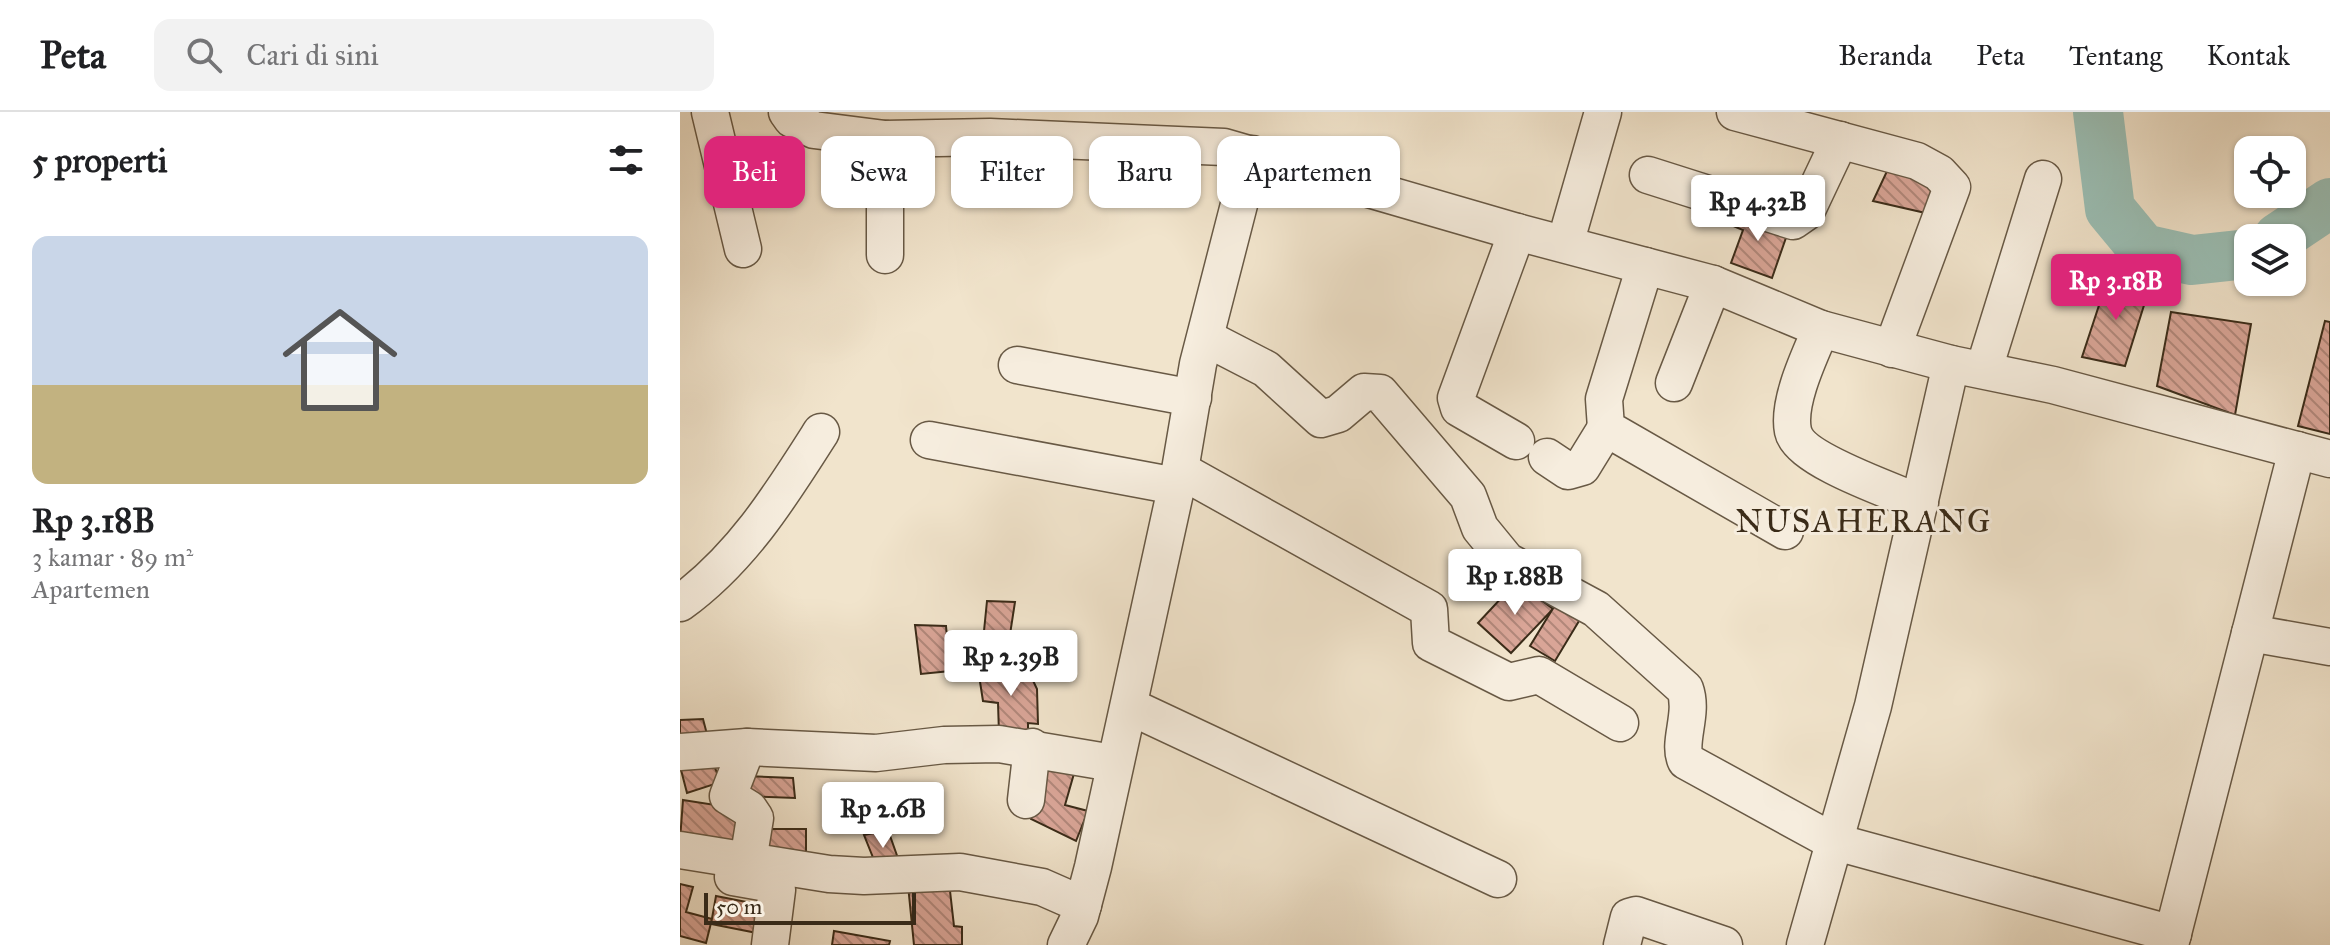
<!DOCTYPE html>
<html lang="id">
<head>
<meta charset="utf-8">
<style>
	body { margin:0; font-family:"IM FELL Great Primer",serif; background:#f2f2f2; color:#202124; height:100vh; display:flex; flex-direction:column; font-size:30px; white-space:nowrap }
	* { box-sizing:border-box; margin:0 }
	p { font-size:26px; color:#757577 }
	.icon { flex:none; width:44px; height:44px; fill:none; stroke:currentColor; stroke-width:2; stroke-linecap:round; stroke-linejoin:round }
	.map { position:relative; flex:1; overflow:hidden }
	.details { display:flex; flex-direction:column; background:#fff; width:680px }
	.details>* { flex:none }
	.guide { position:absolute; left:24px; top:24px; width:760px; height:72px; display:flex; gap:16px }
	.buttons { position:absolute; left:1554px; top:24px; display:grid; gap:16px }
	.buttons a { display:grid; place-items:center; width:72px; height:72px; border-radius:16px; background:#fff; box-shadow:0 2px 6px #0004; font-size:40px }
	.scale { position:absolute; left:24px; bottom:20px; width:212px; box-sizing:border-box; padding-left:8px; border:4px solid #3a2b18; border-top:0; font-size:22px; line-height:28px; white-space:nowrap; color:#3a2b18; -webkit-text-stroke:6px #f6edde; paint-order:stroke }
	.price { position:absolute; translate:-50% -68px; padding:0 18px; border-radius:8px; background:#fff; color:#222; font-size:26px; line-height:52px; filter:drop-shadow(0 2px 4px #0008) }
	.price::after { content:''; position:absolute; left:50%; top:48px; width:24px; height:18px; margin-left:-12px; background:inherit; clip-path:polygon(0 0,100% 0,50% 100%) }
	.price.active { background:#db2777; color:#fff }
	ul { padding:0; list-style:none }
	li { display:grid; align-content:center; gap:16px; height:424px; padding:0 32px }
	li span { display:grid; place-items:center; height:248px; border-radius:16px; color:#555 }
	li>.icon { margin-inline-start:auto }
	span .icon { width:144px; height:144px; fill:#fffc; stroke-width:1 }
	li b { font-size:34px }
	h2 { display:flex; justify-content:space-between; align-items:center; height:96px; padding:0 32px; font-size:34px }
	.pill { padding:0 28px; border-radius:16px; background:#fff; box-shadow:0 2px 6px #0004; font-size:28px; line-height:72px }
	.pill.active { background:#db2777; color:#fff }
	header { display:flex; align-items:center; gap:48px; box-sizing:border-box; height:112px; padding:0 40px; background:#fff; border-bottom:2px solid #e0e0e0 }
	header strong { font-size:38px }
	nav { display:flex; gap:44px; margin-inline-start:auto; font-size:28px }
	.search { width:560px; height:72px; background:#f2f2f2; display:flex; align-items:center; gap:20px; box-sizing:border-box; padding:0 28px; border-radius:16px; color:#757577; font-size:30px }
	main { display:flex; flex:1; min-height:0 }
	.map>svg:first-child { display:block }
</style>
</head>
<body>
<header>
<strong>Peta</strong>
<div class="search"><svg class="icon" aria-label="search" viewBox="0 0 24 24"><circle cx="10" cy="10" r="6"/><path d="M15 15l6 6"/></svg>Cari di sini</div>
<nav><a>Beranda</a><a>Peta</a><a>Tentang</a><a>Kontak</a></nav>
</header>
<main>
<section class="details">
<h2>5 properti<svg class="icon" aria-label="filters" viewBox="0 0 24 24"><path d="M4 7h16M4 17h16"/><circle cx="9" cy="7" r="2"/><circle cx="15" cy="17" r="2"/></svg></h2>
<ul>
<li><span style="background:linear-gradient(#c9d6e8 60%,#c2b280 0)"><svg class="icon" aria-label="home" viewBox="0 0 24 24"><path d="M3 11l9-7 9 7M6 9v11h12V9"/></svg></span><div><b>Rp 3.18B</b><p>3 kamar · 89 m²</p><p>Apartemen</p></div></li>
</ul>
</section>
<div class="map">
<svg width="1650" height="833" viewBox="0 0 1650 833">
	<defs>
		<pattern id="building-back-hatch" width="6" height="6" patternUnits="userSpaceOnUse" patternTransform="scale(2)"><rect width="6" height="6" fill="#d9a597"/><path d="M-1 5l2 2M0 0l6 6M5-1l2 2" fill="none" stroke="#b1877a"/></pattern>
	</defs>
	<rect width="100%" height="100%" fill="#f1e4cc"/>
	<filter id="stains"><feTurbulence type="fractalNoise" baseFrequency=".0025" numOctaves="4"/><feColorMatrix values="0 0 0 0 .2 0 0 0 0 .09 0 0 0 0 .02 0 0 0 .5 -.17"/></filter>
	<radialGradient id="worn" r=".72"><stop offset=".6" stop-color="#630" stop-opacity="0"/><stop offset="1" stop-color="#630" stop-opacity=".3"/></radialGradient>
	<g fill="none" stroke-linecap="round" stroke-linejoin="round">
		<g stroke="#9bbfb5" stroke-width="50">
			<path d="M 1418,0 L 1430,97 L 1463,137 L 1512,148 L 1568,142"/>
			<path d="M 1598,126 L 1650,91"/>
		</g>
	</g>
	<g fill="url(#building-back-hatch)" stroke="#3a2b18" stroke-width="2">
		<path d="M 1208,57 L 1258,75 L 1250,102 L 1193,89 Z"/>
		<path d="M 1051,97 L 1109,117 L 1092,166 L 1051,151 L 1063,118 L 1046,111 Z"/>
		<path d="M 1428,166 L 1470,174 L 1445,254 L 1402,245 Z"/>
		<path d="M 1491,200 L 1571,212 L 1555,303 L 1477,274 Z"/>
		<path d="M 1645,209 L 1650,210 L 1650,322 L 1618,314 Z"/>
		<path d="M 837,469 L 873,497 L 831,541 L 798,511 Z"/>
		<path d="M 880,485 L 908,494 L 875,549 L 850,534 Z"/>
		<path d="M 307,489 L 335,490 L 327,542 L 302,539 Z"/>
		<path d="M 235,513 L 266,514 L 270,559 L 241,562 Z"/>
		<path d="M 298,557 L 348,558 L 357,577 L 358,612 L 348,611 L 348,620 L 319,622 L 318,591 L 303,589 Z"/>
		<path d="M 23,607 L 29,630 L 0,632 L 0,608 Z"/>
		<path d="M 29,642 L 41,670 L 7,681 L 0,654 Z"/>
		<path d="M 361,644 L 395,658 L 385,693 L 408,699 L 396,729 L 351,707 Z"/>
		<path d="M 65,664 L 113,666 L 115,686 L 62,684 Z"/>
		<path d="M 3,688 L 61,697 L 61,737 L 0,728 Z"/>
		<path d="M 79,717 L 126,717 L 126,751 L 80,745 Z"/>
		<path d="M 208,718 L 221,755 L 198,758 L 184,723 Z"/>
		<path d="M 269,770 L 274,814 L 282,815 L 282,833 L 234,833 L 228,773 Z"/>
		<path d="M 0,772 L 13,775 L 6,800 L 32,807 L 26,831 L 0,824 Z"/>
		<path d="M 36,784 L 82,793 L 77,821 L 31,812 Z"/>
		<path d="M 154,819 L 210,829 L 209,833 L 152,833 Z"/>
	</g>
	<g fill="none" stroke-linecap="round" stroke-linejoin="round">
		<g stroke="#685945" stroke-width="39">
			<g id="minor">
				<path d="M 30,0 L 63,137"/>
				<path d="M 107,0 L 112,7 L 134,18 L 205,27 L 310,25 L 544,35 L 837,120 L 1033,172 L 1141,217 L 1271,252 L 1373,273 L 1650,347"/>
				<path d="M 1055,0 L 1237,49 L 1259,61 L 1272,75 L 1212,237"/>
				<path d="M 968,63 L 1113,109 L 1126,100 L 1160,28"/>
				<path d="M 885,132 L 923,0"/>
				<path d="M 205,143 L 205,27"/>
				<path d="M 965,154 L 924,287 L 926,316 L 1105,419"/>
				<path d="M 1141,217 C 1130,243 1107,290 1113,319 C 1119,348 1213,379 1240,391"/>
				<path d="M 526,226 L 586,257 L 641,307 L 658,302 L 684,280 L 700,281 L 788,384 L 800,416 L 827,449 L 916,497 L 1005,577 C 1014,602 997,631 1006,649 L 1152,729 L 1493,822"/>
				<path d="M 337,253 L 513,286"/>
				<path d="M 1304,257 L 1363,67"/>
				<path d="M 994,271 L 1033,172"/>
				<path d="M 249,328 L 496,374"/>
				<path d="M 836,329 L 779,296 L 776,286 L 837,120"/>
				<path d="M 867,345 L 888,359 L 902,355 L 926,316"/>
				<path d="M 500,358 L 749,497 L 751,531 L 829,570 L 859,563 L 940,611"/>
				<path d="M 0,491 C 62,446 101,383 141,320"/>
				<path d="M 1570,521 L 1650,535"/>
				<path d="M 449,594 L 818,767"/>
				<path d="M 67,635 L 48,684 L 69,697 L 75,706 L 68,749"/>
				<path d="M 0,640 L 67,635 L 196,641 L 264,633 L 319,632 L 433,651"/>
				<path d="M 346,688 L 352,635"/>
				<path d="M 0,738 L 149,762 L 184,764 L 280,760 L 362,775 L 403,793"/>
				<path d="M 53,765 L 87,771 L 97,778 L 90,833"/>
				<path d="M 386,833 L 400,804 L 413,755 L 500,358 L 518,252 L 572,42"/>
				<path d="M 942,833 L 949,805 L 956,803 L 1044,833"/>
				<path d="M 1125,833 L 1193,594 L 1271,252"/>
				<path d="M 1490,833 L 1617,338"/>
			</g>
		</g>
		<use href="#minor" stroke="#f6edde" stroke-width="36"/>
	</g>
	<g text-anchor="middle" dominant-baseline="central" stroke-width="6" stroke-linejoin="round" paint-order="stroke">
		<g font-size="32" letter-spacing="2" fill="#3a2b18" stroke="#f6edde">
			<text x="1184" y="409">NUSAHERANG</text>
		</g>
	</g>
	<rect width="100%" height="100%" filter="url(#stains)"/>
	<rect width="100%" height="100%" fill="url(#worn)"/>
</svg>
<div class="buttons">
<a><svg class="icon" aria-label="locate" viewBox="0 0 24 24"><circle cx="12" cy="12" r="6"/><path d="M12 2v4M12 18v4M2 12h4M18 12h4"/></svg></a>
<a><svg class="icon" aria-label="layers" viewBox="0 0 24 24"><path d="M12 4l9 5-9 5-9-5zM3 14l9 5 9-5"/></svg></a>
</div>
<div class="scale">50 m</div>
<b class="price" style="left:1078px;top:131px">Rp 4.32B</b>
<b class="price active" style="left:1436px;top:210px">Rp 3.18B</b>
<b class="price" style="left:835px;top:505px">Rp 1.88B</b>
<b class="price" style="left:331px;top:586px">Rp 2.39B</b>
<b class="price" style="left:203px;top:738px">Rp 2.6B</b>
<div class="guide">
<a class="pill active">Beli</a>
<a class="pill">Sewa</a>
<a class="pill">Filter</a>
<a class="pill">Baru</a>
<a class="pill">Apartemen</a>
</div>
</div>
</main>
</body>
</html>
